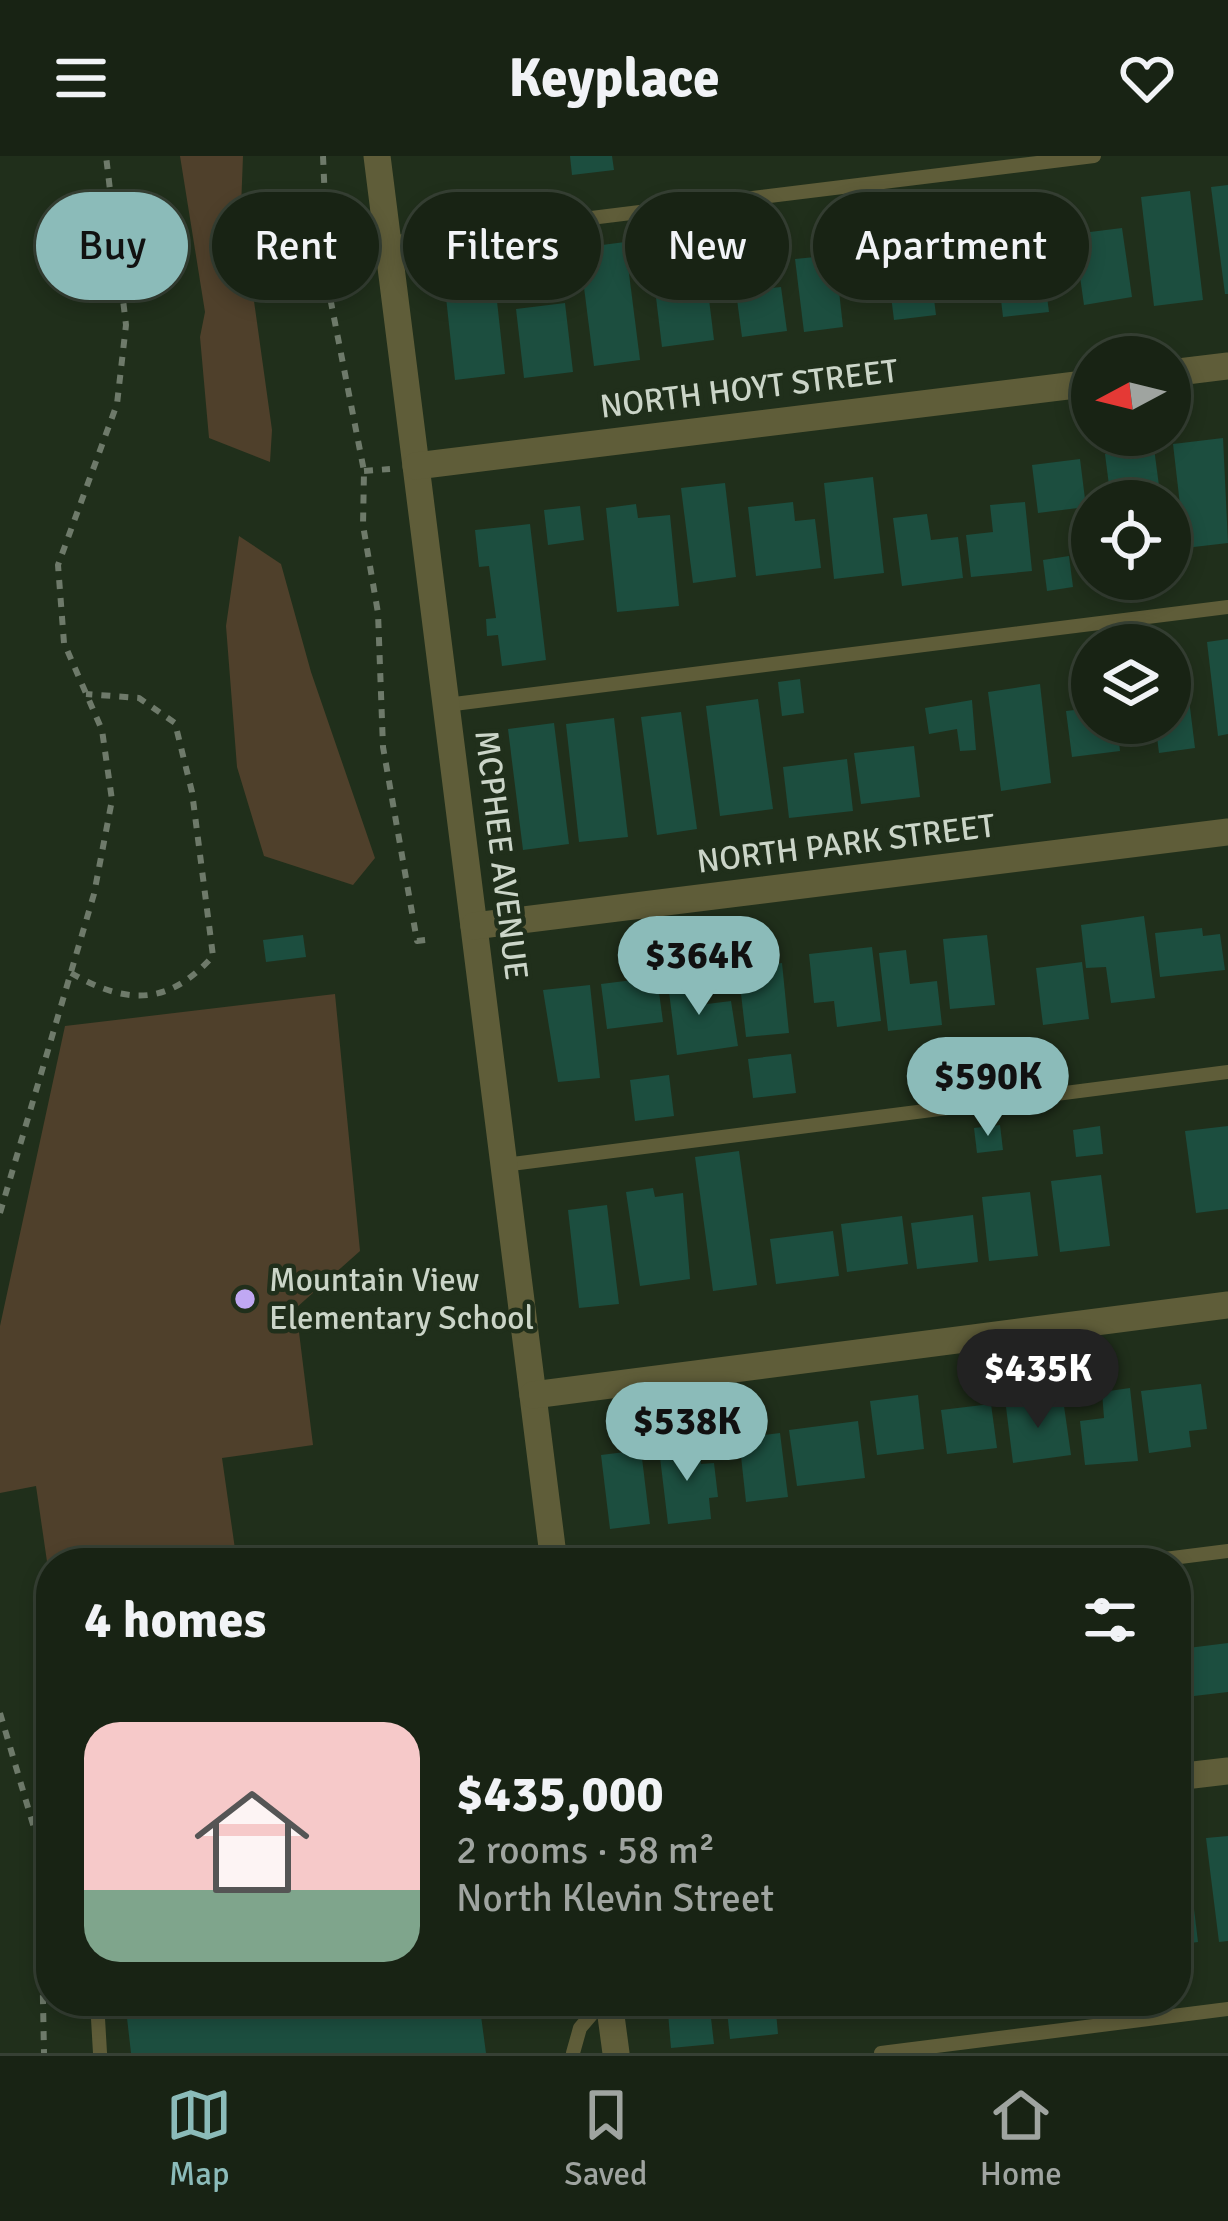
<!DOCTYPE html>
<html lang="en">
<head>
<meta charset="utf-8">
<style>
	body { margin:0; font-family:Signika,sans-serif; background:#212b1d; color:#f1f3f6; height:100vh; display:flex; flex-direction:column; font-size:45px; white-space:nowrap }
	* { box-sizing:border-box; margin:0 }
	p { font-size:39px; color:#9fa4a0 }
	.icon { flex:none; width:66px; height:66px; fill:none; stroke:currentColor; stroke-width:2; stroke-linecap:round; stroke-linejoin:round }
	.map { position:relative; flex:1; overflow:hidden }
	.drawer { position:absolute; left:36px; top:1392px; width:1155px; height:468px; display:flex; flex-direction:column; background:#182314; border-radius:48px; box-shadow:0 6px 18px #0003,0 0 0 3px #364034 }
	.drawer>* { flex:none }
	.hud { position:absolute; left:36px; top:36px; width:1158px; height:108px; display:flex; gap:24px }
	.needle { width:78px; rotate:263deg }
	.buttons { position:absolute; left:1071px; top:180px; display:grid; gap:24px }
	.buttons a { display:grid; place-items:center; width:120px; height:120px; border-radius:50%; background:#182314; box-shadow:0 6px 18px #0003,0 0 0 3px #364034; font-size:60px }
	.price { position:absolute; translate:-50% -102px; padding:0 27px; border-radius:42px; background:#8bbbb9; color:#111; font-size:39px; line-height:78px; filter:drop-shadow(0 3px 6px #0008) }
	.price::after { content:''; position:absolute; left:50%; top:72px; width:36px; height:27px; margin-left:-18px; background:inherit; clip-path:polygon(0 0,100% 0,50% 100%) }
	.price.on { background:#222; color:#fff }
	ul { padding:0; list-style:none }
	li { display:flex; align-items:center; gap:36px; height:300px; padding:0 48px }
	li+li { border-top:3px solid #364034 }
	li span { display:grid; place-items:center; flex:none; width:336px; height:240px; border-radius:36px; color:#555 }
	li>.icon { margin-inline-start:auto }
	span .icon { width:144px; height:144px; fill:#fffc; stroke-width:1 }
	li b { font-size:51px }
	h2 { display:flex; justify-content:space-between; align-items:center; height:144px; padding:0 48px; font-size:51px }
	.pill { padding:0 42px; border-radius:54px; background:#182314; box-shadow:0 6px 18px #0003,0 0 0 3px #364034; font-size:42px; line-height:108px }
	.pill.on { background:#8bbbb9; color:#111 }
	header { display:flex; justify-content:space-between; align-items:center; height:156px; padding:0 48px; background:#182314; font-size:54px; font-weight:700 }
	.tab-bar { display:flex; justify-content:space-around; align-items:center; height:168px; border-top:3px solid #364034; background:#182314; font-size:33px; color:#9fa4a0 }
	.tab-bar a { display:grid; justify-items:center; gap:6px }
	.tab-bar .on { color:#8bbbb9 }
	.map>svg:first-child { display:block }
</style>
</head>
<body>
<header><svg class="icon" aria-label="menu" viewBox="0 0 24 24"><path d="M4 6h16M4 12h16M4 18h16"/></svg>Keyplace<svg class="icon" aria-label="heart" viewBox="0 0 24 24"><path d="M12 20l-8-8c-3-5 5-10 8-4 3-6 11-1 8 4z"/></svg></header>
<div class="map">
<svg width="1228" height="1897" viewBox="0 0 1228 1897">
	<rect width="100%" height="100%" fill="#202f1b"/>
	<g fill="#4f402b">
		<path d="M 180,0 L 243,0 L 241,52 L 272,274 L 270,306 L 209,282 L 200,181 L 205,156 Z"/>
		<path d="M 239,380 L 281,408 L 311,516 L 375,702 L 353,729 L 264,700 L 237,611 L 226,470 Z"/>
		<path d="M 335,838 L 360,1095 L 296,1152 L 313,1289 L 222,1302 L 237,1407 L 51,1407 L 51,1433 L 36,1330 L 0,1337 L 0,1170 L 65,870 Z"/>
	</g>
	<g fill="#1c4e3f">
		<path d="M 570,0 L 612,0 L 614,14 L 572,19 Z"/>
		<path d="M 1228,29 L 1228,138 L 1225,138 L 1211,31 Z"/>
		<path d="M 994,35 L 999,70 L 963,75 L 956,41 Z"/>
		<path d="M 1190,35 L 1203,144 L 1154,150 L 1141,41 Z"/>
		<path d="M 1122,72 L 1132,141 L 1084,149 L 1074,78 Z"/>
		<path d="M 625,86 L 640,204 L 594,210 L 579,92 Z"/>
		<path d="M 702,86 L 714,184 L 662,191 L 650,92 Z"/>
		<path d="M 927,87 L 936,159 L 894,164 L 885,92 Z"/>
		<path d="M 1041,95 L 1049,156 L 1003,161 L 996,101 Z"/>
		<path d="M 835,99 L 843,171 L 804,176 L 795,103 Z"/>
		<path d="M 494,118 L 505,218 L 455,224 L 444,123 Z"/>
		<path d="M 781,131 L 787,175 L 742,181 L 736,136 Z"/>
		<path d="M 565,147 L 573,216 L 524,222 L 516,153 Z"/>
		<path d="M 1223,282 L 1228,387 L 1185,392 L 1173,288 Z"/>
		<path d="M 1154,292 L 1161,345 L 1111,345 L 1105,298 Z"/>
		<path d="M 1080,303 L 1086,351 L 1038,357 L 1032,309 Z"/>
		<path d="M 873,321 L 884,417 L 834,423 L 824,327 Z"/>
		<path d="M 725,327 L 736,421 L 693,427 L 681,332 Z"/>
		<path d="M 793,346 L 795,365 L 815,363 L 821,412 L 756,420 L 748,351 Z"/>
		<path d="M 1025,346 L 1032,415 L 971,421 L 966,379 L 993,376 L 990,349 Z"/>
		<path d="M 636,348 L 638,362 L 670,359 L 679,450 L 617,456 L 606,352 Z"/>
		<path d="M 580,350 L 584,384 L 548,389 L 544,354 Z"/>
		<path d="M 927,358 L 931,384 L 958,381 L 963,422 L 902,430 L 893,362 Z"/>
		<path d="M 530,368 L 546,504 L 502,510 L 498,479 L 487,480 L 486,463 L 496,462 L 489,410 L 479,411 L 475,374 Z"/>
		<path d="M 1069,400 L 1073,431 L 1047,435 L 1043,404 Z"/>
		<path d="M 1228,483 L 1228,578 L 1218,580 L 1207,486 Z"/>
		<path d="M 1185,511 L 1195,592 L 1159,597 L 1157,581 L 1133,584 L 1131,567 L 1170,567 L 1170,513 Z"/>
		<path d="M 800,523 L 804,557 L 782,560 L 778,526 Z"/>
		<path d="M 1040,528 L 1051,627 L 1001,635 L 988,536 Z"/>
		<path d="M 758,543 L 773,653 L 720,660 L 706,550 Z"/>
		<path d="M 972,544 L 976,594 L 960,595 L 957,573 L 929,578 L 925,552 Z"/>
		<path d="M 1092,552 L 1092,567 L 1117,567 L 1120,595 L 1072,601 L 1066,555 Z"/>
		<path d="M 681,556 L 697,673 L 657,679 L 641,561 Z"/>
		<path d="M 614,562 L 628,681 L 579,686 L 566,568 Z"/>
		<path d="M 554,567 L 569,688 L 523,694 L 508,573 Z"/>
		<path d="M 914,590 L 920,641 L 861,648 L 854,597 Z"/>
		<path d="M 847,603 L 853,655 L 789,662 L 783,611 Z"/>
		<path d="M 1144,760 L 1155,842 L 1111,847 L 1106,811 L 1086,812 L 1081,769 Z"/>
		<path d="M 1202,772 L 1203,780 L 1220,778 L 1225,814 L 1160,821 L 1155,777 Z"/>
		<path d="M 303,779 L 306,801 L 266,806 L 263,784 Z"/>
		<path d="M 987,779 L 995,849 L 950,853 L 943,783 Z"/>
		<path d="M 872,791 L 881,865 L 837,871 L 834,845 L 814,847 L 809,798 Z"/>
		<path d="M 906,794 L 910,828 L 937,825 L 942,869 L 888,875 L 879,797 Z"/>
		<path d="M 1082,806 L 1089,863 L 1043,869 L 1036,812 Z"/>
		<path d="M 782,807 L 789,877 L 746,881 L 738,812 Z"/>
		<path d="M 695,816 L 699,849 L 731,845 L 738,890 L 677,899 L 667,820 Z"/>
		<path d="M 657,821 L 663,866 L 607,873 L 601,828 Z"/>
		<path d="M 590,829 L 600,922 L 558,926 L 543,834 Z"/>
		<path d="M 791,898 L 796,937 L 753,942 L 748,903 Z"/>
		<path d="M 669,919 L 674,960 L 635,965 L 630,924 Z"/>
		<path d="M 1000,969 L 1003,994 L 977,997 L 974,972 Z"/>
		<path d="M 1100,970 L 1103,998 L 1076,1001 L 1073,974 Z"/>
		<path d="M 1228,970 L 1228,1053 L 1196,1057 L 1185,975 Z"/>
		<path d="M 739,995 L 757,1129 L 713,1135 L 695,1001 Z"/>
		<path d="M 1101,1019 L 1110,1090 L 1060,1096 L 1051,1025 Z"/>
		<path d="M 653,1032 L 655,1041 L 683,1037 L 690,1123 L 640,1130 L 626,1036 Z"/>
		<path d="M 1030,1036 L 1038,1100 L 989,1105 L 982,1041 Z"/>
		<path d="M 607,1049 L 619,1148 L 579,1152 L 568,1054 Z"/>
		<path d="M 973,1059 L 978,1106 L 917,1113 L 911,1067 Z"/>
		<path d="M 902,1060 L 908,1108 L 847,1116 L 841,1068 Z"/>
		<path d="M 833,1075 L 839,1120 L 776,1128 L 770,1083 Z"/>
		<path d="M 1201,1228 L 1207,1273 L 1189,1275 L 1191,1291 L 1149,1297 L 1141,1235 Z"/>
		<path d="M 1130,1232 L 1138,1305 L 1085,1309 L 1080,1265 L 1104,1262 L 1102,1236 Z"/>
		<path d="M 918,1239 L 924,1293 L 877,1299 L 870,1245 Z"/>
		<path d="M 1063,1243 L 1071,1299 L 1013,1307 L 1006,1251 Z"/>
		<path d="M 991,1248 L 997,1292 L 947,1298 L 941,1254 Z"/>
		<path d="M 858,1265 L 865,1322 L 797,1330 L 789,1274 Z"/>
		<path d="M 780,1277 L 788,1341 L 746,1346 L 739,1282 Z"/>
		<path d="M 699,1288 L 701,1308 L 714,1307 L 718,1341 L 709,1342 L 711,1363 L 668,1368 L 659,1293 Z"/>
		<path d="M 641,1294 L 650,1368 L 610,1373 L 601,1299 Z"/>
		<path d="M 1228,1487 L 1228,1536 L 1194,1540 L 1188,1492 Z"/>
		<path d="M 1228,1680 L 1228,1785 L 1219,1786 L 1206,1682 Z"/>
		<path d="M 1188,1703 L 1198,1786 L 1176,1789 L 1176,1704 Z"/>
		<path d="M 137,1845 L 479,1845 L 486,1897 L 131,1897 L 126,1853 L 137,1851 Z"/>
		<path d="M 667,1845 L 709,1845 L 714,1888 L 671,1892 Z"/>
		<path d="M 726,1845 L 775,1845 L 778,1878 L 730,1883 Z"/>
		<path d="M 887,1845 L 930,1845 L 931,1857 L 889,1862 Z"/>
	</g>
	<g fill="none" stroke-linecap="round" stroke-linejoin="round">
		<g stroke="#6e7a6a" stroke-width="6" stroke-dasharray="9 9" stroke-linecap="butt">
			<path d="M 323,0 L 329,136 L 364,315 L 363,369 L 378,457 L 383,591 L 417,785 L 426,784"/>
			<path d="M 364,315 L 390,313"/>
			<path d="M 71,817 C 127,849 168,850 213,800 L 192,636 L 175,567 L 139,542 L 86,538"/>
			<path d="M 0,1057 L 94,738 L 112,644 L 102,574 L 64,487 L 58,409 L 117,248 L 126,169 L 106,0"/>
			<path d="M 0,1557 L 40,1692 L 44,1897"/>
		</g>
		<g stroke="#5f5d39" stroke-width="14">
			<path d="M 388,87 L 1094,0"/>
			<path d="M 446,549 L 1228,451"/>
			<path d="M 504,1009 L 1228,916"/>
			<path d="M 1133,1407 L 1228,1395"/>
			<path d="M 97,1845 L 100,1897"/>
			<path d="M 573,1897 L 580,1872 L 603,1845"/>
			<path d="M 881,1897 L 1228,1853"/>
		</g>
		<g stroke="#5f5d39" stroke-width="27">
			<path d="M 377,0 L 554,1407"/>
			<path d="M 1170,217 L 1228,210"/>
			<path d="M 416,310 L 1092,227"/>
			<path d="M 474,770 L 1228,676"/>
			<path d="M 533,1239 L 1228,1149"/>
			<path d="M 1176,1621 L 1228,1615"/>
			<path d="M 609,1845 L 616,1897"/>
		</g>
	</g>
	<circle fill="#c0a8f3" stroke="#202f1b" stroke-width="4.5" cx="245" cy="1143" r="12"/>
	<g text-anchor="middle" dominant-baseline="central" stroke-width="9" stroke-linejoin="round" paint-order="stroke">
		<g font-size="33" fill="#cbd5c8" stroke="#202f1b">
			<text transform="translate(749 233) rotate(-7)">NORTH HOYT STREET</text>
			<text transform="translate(846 688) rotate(-7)">NORTH PARK STREET</text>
			<text transform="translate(501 699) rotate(83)">MCPHEE AVENUE</text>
		</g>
		<g font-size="33" fill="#cbd5c8" stroke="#202f1b" text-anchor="start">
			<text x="269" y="1124">Mountain View<tspan x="269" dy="38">Elementary School</tspan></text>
		</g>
	</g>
</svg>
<div class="buttons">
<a><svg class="needle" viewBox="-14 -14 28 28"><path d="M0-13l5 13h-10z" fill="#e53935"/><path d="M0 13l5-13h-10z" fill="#9fa4a0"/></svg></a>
<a><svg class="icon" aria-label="locate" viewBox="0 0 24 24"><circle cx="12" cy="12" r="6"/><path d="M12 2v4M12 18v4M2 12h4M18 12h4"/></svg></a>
<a><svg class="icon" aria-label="layers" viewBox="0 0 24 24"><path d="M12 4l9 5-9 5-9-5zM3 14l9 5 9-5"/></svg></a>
</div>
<b class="price" style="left:699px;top:862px">$364K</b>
<b class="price" style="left:988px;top:983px">$590K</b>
<b class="price on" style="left:1038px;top:1275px">$435K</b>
<b class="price" style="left:687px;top:1328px">$538K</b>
<div class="hud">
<a class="pill on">Buy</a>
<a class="pill">Rent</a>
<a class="pill">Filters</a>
<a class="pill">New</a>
<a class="pill">Apartment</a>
</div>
<section class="drawer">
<h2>4 homes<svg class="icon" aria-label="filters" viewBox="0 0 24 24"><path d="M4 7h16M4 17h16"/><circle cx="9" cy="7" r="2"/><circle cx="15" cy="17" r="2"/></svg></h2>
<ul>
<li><span style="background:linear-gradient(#f6c9c9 70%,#7fa58c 0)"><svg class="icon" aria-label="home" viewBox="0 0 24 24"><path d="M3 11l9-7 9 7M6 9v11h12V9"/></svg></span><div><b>$435,000</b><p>2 rooms · 58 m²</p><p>North Klevin Street</p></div></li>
</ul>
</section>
</div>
<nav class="tab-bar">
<a class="on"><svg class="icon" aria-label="map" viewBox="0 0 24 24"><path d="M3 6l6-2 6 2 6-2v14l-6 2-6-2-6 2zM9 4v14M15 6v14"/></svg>Map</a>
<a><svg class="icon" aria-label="saved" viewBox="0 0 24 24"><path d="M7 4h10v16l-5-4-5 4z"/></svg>Saved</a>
<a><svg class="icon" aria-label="home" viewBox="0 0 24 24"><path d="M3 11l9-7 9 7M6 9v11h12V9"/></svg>Home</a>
</nav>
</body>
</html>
